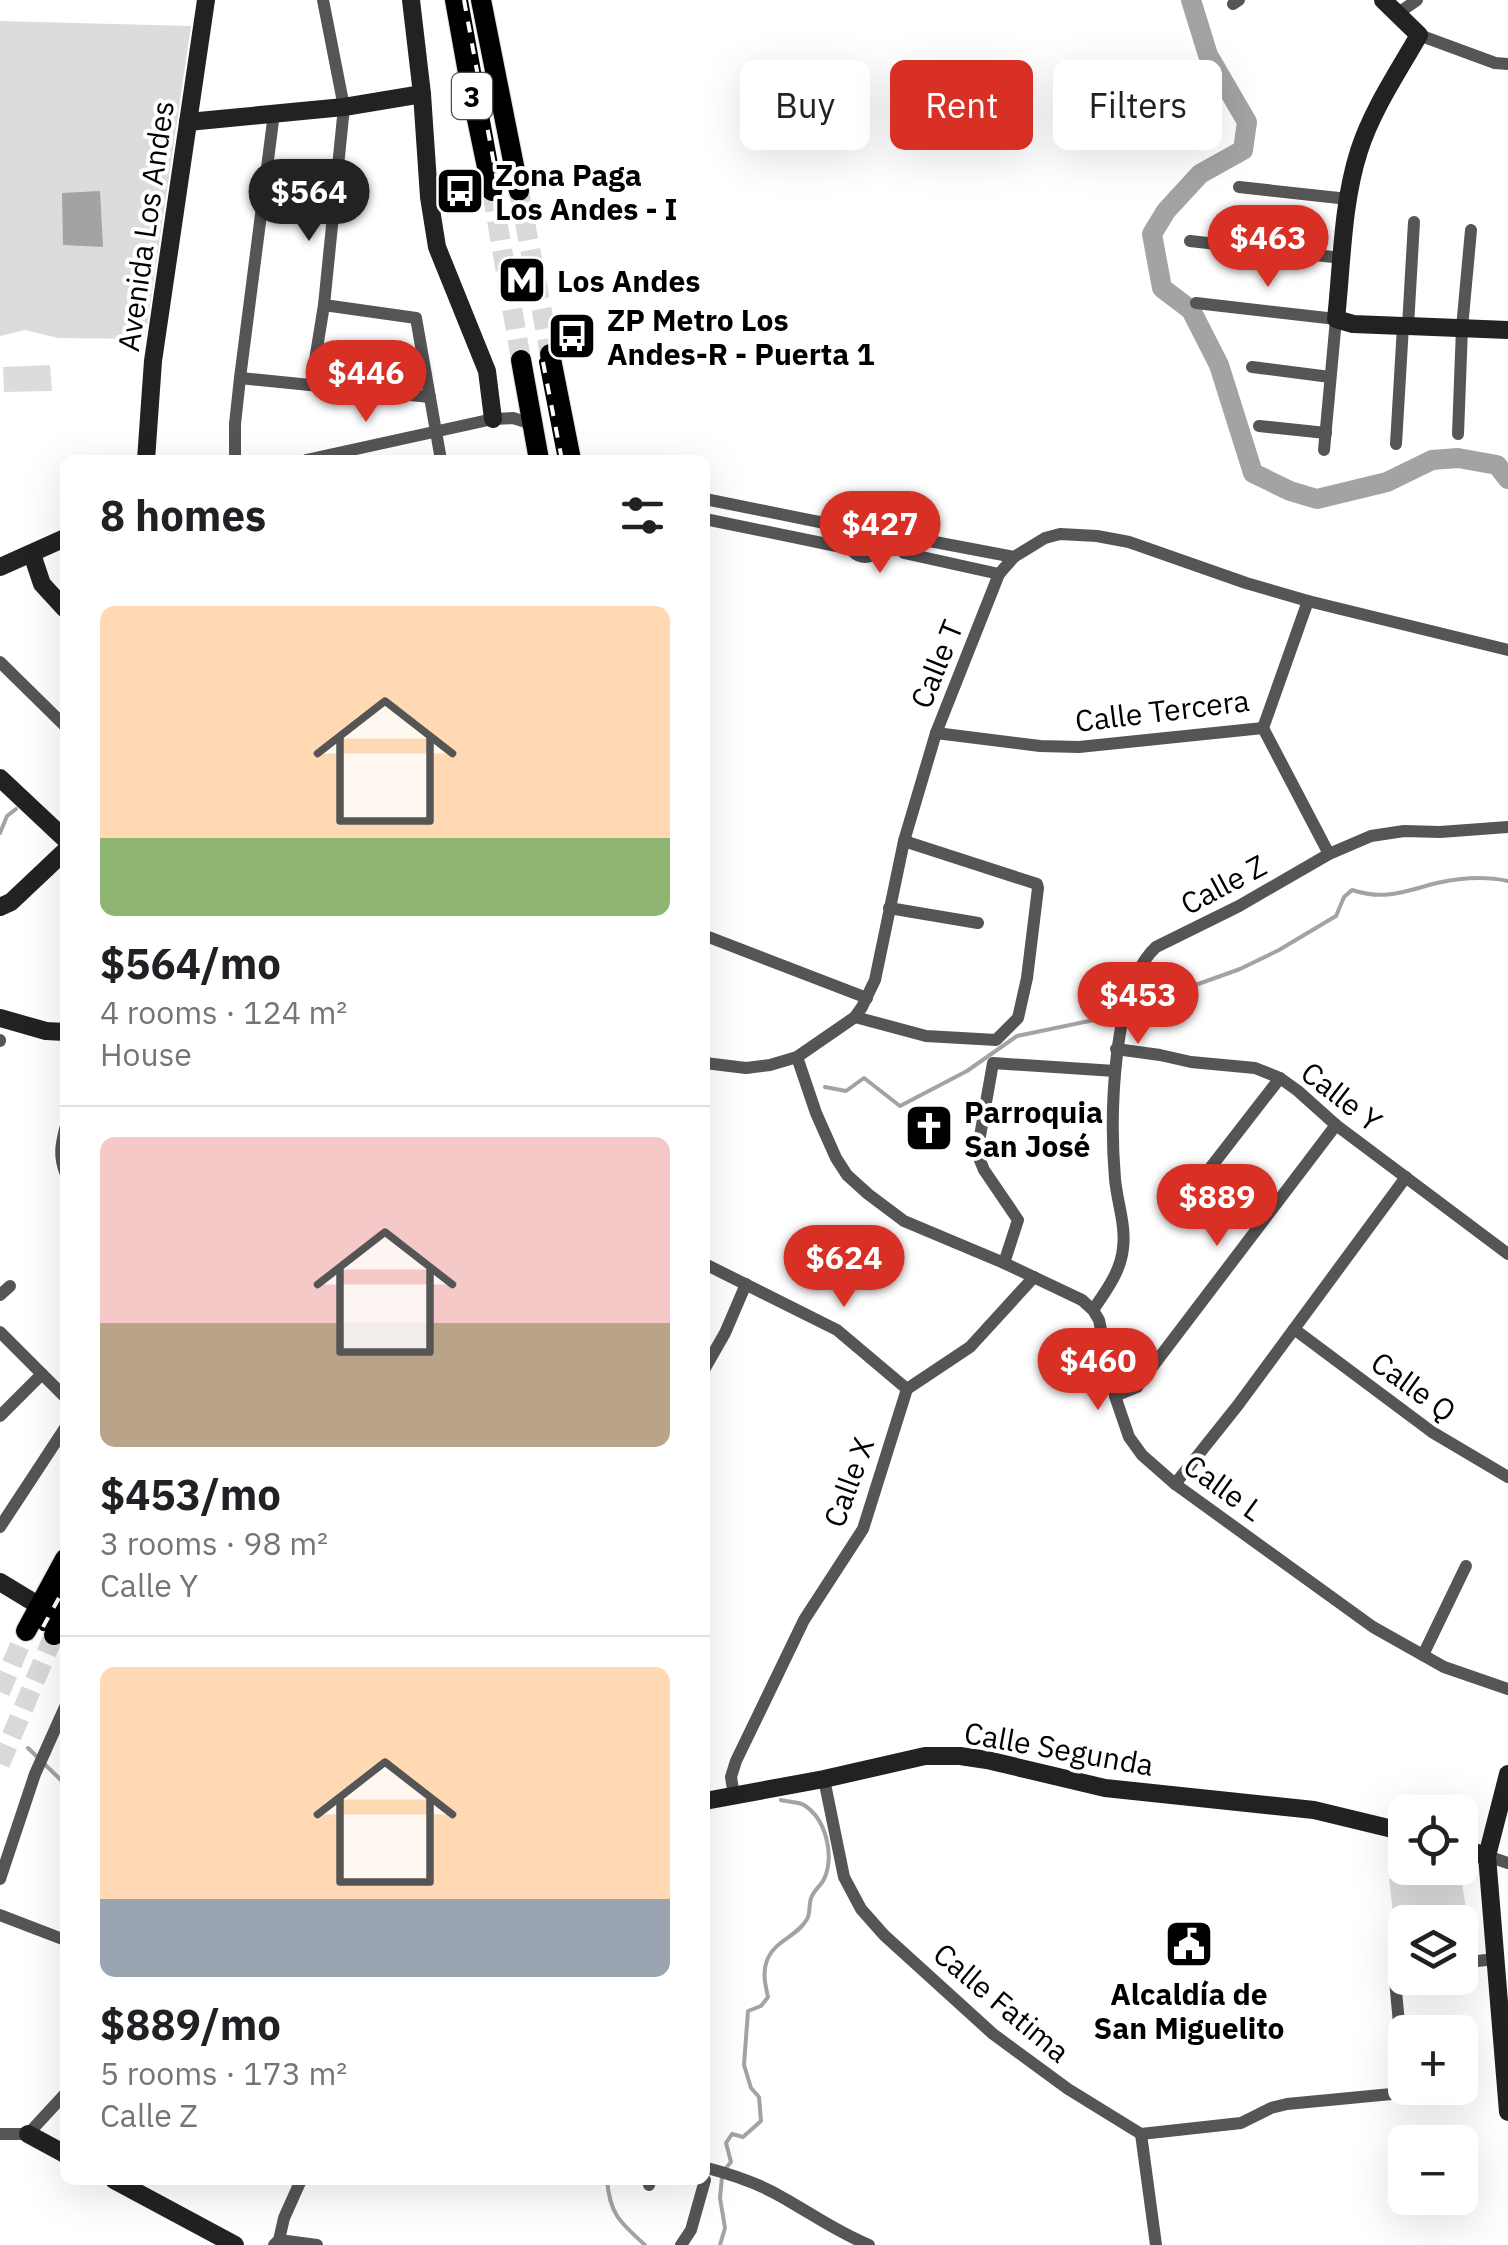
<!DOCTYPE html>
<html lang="en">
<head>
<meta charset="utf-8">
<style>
	body { margin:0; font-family:"IBM Plex Sans",sans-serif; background:#f2f2f2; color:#202124; height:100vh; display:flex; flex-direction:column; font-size:38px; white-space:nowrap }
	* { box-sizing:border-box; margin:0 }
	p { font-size:32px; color:#757577 }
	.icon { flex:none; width:55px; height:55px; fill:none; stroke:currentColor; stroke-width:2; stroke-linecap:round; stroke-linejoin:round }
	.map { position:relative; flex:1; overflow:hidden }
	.drawer { position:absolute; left:60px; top:455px; width:650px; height:1730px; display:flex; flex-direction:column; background:#fff; border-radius:15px; box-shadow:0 10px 40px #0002 }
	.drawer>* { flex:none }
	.banner { position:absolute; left:740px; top:60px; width:618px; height:90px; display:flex; gap:20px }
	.controls { position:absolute; left:1388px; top:1795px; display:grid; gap:20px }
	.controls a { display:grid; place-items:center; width:90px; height:90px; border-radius:15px; background:#fff; box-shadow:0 10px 40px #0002; font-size:50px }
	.price { position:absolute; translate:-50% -85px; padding:0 22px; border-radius:35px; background:#d93025; color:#fff; font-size:32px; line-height:65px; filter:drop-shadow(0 2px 5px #0008) }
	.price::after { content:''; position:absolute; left:50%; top:60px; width:30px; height:22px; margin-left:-15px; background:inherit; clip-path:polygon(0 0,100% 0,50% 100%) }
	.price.active { background:#222; color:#fff }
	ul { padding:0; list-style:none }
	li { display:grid; align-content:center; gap:20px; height:530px; padding:0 40px }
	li+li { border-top:2px solid #e0e0e0 }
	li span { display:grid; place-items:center; height:310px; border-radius:15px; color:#555 }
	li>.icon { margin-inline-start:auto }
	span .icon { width:180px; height:180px; fill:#fffc; stroke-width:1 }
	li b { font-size:42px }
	h2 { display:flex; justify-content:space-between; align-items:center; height:120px; padding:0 40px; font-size:42px }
	.tag { padding:0 35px; border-radius:15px; background:#fff; box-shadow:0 10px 40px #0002; font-size:35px; line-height:90px }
	.tag.active { background:#d93025; color:#fff }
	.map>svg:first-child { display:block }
</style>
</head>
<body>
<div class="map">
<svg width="1508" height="2245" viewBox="0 0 1508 2245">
	<rect width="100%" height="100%" fill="#fff"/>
	<g fill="#dcdcdc">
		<path d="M 0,21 L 191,26 L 145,339 L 58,338 L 25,330 L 0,336 Z"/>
		<path d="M 50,365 L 52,391 L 4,392 L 3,367 Z"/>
		<path d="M 1460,1871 L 1472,1946 L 1460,1948 L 1460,1922 L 1405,1922 L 1405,1954 L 1398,1955 L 1389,1879 Z"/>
	</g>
	<path fill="#a3a3a3" d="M 100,191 L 103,247 L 63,245 L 62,193 Z"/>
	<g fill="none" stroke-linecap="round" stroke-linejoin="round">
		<g stroke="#a3a3a3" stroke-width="4">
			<path d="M 0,833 L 7,816 L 16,809"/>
			<path d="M 1127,1012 L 1162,997 L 1240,969 L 1279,950 L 1336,916 L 1344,897 L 1352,890 C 1386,901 1405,891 1437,883 C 1460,878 1485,876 1508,881"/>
			<path d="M 825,1087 L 846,1091 L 864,1078 L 900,1106 L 967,1071 L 1017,1036 L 1118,1015"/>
			<path d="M 28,1748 L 65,1784"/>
			<path d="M 726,2168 L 731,2162 L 726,2143 L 732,2134 L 743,2137 L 761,2121 L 759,2097 L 751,2088 L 744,2065 L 748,2011 L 761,2006 L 768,1997 C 765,1984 762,1971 768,1958 C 776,1940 798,1936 807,1919 C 811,1913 808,1903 812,1896 C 815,1889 822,1885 825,1877 C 834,1854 826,1819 804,1805 C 799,1802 788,1802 781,1800"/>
			<path d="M 607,2180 C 610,2215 620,2222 645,2245"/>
			<path d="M 720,2245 L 725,2228 L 720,2198 L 722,2177"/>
		</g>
		<path stroke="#a3a3a3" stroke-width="20" d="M 1191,0 L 1208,55 L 1247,122 L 1243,150 L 1200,174 L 1166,211 L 1152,234 L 1162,288 L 1191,310 L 1219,365 L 1253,473 L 1290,491 L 1317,499 L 1387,482 L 1432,460 L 1458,458 L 1497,465 L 1508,479"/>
		<path stroke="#d9d9d9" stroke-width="12" stroke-dasharray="12 6" stroke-linecap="butt" d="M 885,533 L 903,536"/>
		<g stroke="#d9d9d9" stroke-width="20" stroke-dasharray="20 10" stroke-linecap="butt">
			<path d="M 492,191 L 521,360"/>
			<path d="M 519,191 L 550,354"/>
			<path d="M 0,1692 L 26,1631"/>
			<path d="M 0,1764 L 54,1635"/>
		</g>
		<g stroke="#dbdbdb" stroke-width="22">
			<g id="primary">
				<path d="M 455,0 L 472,95 L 492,191"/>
				<path d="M 481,0 L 519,191"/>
				<path d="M 550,354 L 571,460"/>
				<path d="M 521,360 L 539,460"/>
				<path d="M 26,1631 L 65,1559"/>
				<path d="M 54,1635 L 65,1613"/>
			</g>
		</g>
		<g stroke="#555" stroke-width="12">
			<path d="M 1233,4 L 1239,0"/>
			<path d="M 1397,14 L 1417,0"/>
			<path d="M 1419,35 L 1495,63 L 1508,64"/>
			<path d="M 1239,187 L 1348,199"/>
			<path d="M 1190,241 L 1342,258"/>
			<path d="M 1196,303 L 1336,319 L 1324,450"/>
			<path d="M 324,305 L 416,318 L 441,460"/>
			<path d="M 1252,367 L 1330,377"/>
			<path d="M 240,378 L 430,397"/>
			<path d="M 311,385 L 324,305 L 344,107 L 323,0"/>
			<path d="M 1259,426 L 1326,433"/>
			<path d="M 1458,434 L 1462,328 L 1471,230"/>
			<path d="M 1396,444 L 1403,326 L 1408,326 L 1414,222"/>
			<path d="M 235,460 L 235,424 L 240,378 L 274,113"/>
			<path d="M 306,460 L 493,419 L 513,418 L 532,424"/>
			<path d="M 705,499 L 854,529"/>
			<path d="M 705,519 L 851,549"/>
			<circle cx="865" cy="541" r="16"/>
			<path d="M 903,536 L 1014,557"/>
			<path d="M 904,553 L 999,574"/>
			<path d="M 0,662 L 65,726"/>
			<path d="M 1263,728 L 1329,854"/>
			<path d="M 1263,728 L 1308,601"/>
			<path d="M 936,733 L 1040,746 L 1079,747 L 1263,728"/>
			<path d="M 889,908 L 978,923"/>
			<path d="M 706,936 L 867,998"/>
			<path d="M 855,1017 L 926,1036 L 996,1040 L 1018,1018 L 1027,978 L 1038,888 L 1037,884 L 904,841"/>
			<path d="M 0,1041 L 0,1040"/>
			<path d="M 1116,1049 L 1160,1055 L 1191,1062 L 1255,1068 L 1280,1078 L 1298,1091 L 1336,1125 L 1508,1254"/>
			<path d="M 797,1057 L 816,1113 L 836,1158 L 847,1175 L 868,1194 L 904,1221 L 1004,1263 L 1082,1300 L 1093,1310 L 1099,1320 L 1115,1396 L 1129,1437 L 1142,1455 L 1175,1484 L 1373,1627 L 1444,1667 L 1508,1689"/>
			<path d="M 705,1063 L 746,1068 L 770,1065 L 797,1057 L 855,1017 L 862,1007 L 875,980 L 904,841 L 936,733 L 999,574 L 1014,557 L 1045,538 L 1060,534 L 1097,536 L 1129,542 L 1246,583 L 1308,601 L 1508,650"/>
			<path d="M 65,1129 C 61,1145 59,1156 65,1172"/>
			<path d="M 1204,1176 L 1280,1078"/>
			<path d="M 1004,1263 L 1018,1220 L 984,1170 L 977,1153 L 993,1063 L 1115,1071"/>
			<path d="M 705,1264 L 837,1330 L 907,1389"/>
			<path d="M 0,1295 L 10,1286"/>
			<path d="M 1093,1310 C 1106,1291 1121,1271 1123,1248 C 1126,1225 1117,1202 1115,1179 C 1110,1120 1111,988 1156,947 L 1239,906 L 1329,854 L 1371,836 L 1404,831 L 1440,832 L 1508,827"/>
			<path d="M 1294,1329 L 1432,1432 L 1508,1477"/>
			<path d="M 0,1332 L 65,1397"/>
			<path d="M 705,1368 L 725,1333 L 746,1284"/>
			<path d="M 1115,1396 L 1137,1387 L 1336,1125"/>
			<path d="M 0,1416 L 42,1374"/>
			<path d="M 1175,1484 L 1238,1405 L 1406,1177"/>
			<path d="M 0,1527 L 65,1428"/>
			<path d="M 1423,1655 L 1466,1566"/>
			<path d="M 824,1779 L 844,1877 L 861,1909 L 884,1935 L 993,2034 L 1068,2089 L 1141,2134"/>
			<path d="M 734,1795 L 731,1777 L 736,1761 L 804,1620 L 863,1529 L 907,1389 L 970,1347 L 1034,1277"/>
			<path d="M 1487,1856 L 1508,1863"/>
			<path d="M 0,1879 L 35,1774 L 65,1707"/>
			<path d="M 0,1915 L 65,1940"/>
			<path d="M 1460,1963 L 1495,1959"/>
			<path d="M 0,2134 L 28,2134 L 65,2094"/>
			<path d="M 1141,2134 L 1241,2123 L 1271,2108 L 1287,2104 L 1402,2093 L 1405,2088 L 1395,1980 L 1396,1973 L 1405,1968"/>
			<path d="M 1141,2134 L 1156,2245"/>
			<path d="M 707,2168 C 734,2175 763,2185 787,2200 C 815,2216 839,2233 869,2245"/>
			<path d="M 649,2185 L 651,2180"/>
			<path d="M 279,2240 L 317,2245"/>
			<path d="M 274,2245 L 279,2240 L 284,2218 L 301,2180"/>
			<path d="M 681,2245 L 691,2230 L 705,2180"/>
		</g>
		<g stroke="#222" stroke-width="18">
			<path d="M 411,0 L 422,94 L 429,197 L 437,247 L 487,371 L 493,419"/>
			<path d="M 1383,0 L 1419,35 C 1398,72 1372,110 1359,151 C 1342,204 1342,264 1336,319 L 1353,324 L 1403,326"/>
			<path d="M 188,122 L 344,107 L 422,94"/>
			<path d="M 1408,326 L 1508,330"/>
			<path d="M 146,460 L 153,361 L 206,0"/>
			<path d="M 32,554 L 42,584 L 65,609"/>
			<path d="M 0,567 L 65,538"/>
			<path d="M 0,778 L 65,839"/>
			<path d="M 0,907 L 11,902 L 65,851"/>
			<path d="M 0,1018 L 46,1031 L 65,1032"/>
			<path d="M 0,1582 L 38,1605"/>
			<path d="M 1508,1774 L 1487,1856 L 1508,2112"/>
			<path d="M 705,1801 L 824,1779 L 925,1756 L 960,1756 L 987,1760 L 1105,1788 L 1314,1810 L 1405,1832"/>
			<path d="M 1460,1848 L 1487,1856"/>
			<path d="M 28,2134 L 65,2154"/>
			<path d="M 114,2180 L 235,2245"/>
		</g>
		<use href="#primary" stroke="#000" stroke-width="20"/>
		<g stroke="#000" stroke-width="8">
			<g id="rail">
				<path d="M 464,0 L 498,186"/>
				<path d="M 543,362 L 562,460"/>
				<path d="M 43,1627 L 65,1587"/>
			</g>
		</g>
		<use href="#rail" stroke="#fff" stroke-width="4" stroke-dasharray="11" stroke-linecap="butt"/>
	</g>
	<defs>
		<g id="bus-square" transform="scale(2.5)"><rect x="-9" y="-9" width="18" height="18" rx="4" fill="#000" stroke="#fff"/><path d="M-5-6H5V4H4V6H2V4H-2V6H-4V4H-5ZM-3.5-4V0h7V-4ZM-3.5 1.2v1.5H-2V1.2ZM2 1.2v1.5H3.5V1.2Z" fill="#fff"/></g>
		<g id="metro-square" transform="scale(2.5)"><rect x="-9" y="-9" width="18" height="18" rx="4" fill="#000" stroke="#fff"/><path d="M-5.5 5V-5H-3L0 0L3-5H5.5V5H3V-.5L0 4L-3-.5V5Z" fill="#fff"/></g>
		<g id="church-square" transform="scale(2.5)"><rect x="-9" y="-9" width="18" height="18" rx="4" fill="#000" stroke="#fff"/><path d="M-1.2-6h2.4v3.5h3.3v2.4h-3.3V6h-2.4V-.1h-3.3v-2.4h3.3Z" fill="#fff"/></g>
		<g id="civic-square" transform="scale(2.5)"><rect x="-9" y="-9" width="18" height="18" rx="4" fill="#000" stroke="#fff"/><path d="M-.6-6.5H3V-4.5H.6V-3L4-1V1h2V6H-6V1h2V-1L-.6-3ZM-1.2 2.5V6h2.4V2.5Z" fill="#fff"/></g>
	</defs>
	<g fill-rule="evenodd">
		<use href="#bus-square" x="460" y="191"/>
		<use href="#metro-square" x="522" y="280"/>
		<use href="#bus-square" x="572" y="336"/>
		<use href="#church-square" x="929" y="1128"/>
		<use href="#civic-square" x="1189" y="1944"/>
	</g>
	<g text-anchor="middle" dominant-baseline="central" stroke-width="8" stroke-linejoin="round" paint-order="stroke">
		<rect fill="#fff" stroke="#4c4c4c" stroke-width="2.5" x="452" y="73" width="40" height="46" rx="8"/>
		<g font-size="28" font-weight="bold" fill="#000">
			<text x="472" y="96">3</text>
		</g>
		<g font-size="30" font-weight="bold" fill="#000" stroke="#fff" text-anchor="start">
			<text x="495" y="174">Zona Paga<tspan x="495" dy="34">Los Andes - I</tspan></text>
			<text x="557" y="280">Los Andes</text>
			<text x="607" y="319">ZP Metro Los<tspan x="607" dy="34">Andes-R - Puerta 1</tspan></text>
			<text x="964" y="1111">Parroquia<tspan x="964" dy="34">San José</tspan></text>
			<text x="1189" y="1993" text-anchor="middle">Alcaldía de<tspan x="1189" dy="34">San Miguelito</tspan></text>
		</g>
		<g font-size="30" fill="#000" stroke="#fff">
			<text transform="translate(145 226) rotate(-82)">Avenida Los Andes</text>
			<text transform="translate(936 664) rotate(-68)">Calle T</text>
			<text transform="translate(1162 710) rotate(-7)">Calle Tercera</text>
			<text transform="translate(1223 884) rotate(-28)">Calle Z</text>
			<text transform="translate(1342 1096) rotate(38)">Calle Y</text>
			<text transform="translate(1414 1386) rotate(36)">Calle Q</text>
			<text transform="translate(848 1482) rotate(-70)">Calle X</text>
			<text transform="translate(1224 1487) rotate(36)">Calle L</text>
			<text transform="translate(1059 1748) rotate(10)">Calle Segunda</text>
			<text transform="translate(1002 2002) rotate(40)">Calle Fatima</text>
		</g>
	</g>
</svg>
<div class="controls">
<a><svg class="icon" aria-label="locate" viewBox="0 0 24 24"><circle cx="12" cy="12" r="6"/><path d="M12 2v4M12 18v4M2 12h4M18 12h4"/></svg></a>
<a><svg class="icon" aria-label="layers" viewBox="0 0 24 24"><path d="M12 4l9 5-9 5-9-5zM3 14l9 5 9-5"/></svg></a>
<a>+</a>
<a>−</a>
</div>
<b class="price active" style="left:309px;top:244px">$564</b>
<b class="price" style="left:1268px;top:290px">$463</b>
<b class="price" style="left:366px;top:425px">$446</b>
<b class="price" style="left:880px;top:576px">$427</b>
<b class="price" style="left:1138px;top:1047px">$453</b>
<b class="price" style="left:1217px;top:1249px">$889</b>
<b class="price" style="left:844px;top:1310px">$624</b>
<b class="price" style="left:1098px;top:1413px">$460</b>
<div class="banner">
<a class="tag">Buy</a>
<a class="tag active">Rent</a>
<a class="tag">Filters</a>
</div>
<section class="drawer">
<h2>8 homes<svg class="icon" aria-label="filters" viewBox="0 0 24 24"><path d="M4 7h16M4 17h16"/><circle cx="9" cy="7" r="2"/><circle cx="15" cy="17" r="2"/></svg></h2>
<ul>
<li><span style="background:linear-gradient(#ffd9b3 75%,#8fb573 0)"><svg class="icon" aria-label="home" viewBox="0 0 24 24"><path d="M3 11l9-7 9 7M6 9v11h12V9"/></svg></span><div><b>$564/mo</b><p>4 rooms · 124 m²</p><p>House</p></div></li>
<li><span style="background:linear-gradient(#f6c9c9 60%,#b9a48a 0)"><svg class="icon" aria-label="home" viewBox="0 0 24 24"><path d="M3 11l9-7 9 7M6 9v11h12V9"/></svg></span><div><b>$453/mo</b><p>3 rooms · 98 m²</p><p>Calle Y</p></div></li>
<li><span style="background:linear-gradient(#ffd9b3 75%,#9aa5b1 0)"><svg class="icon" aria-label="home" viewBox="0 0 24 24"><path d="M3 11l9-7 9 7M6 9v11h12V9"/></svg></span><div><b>$889/mo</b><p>5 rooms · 173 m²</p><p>Calle Z</p></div></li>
</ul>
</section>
</div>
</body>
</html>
